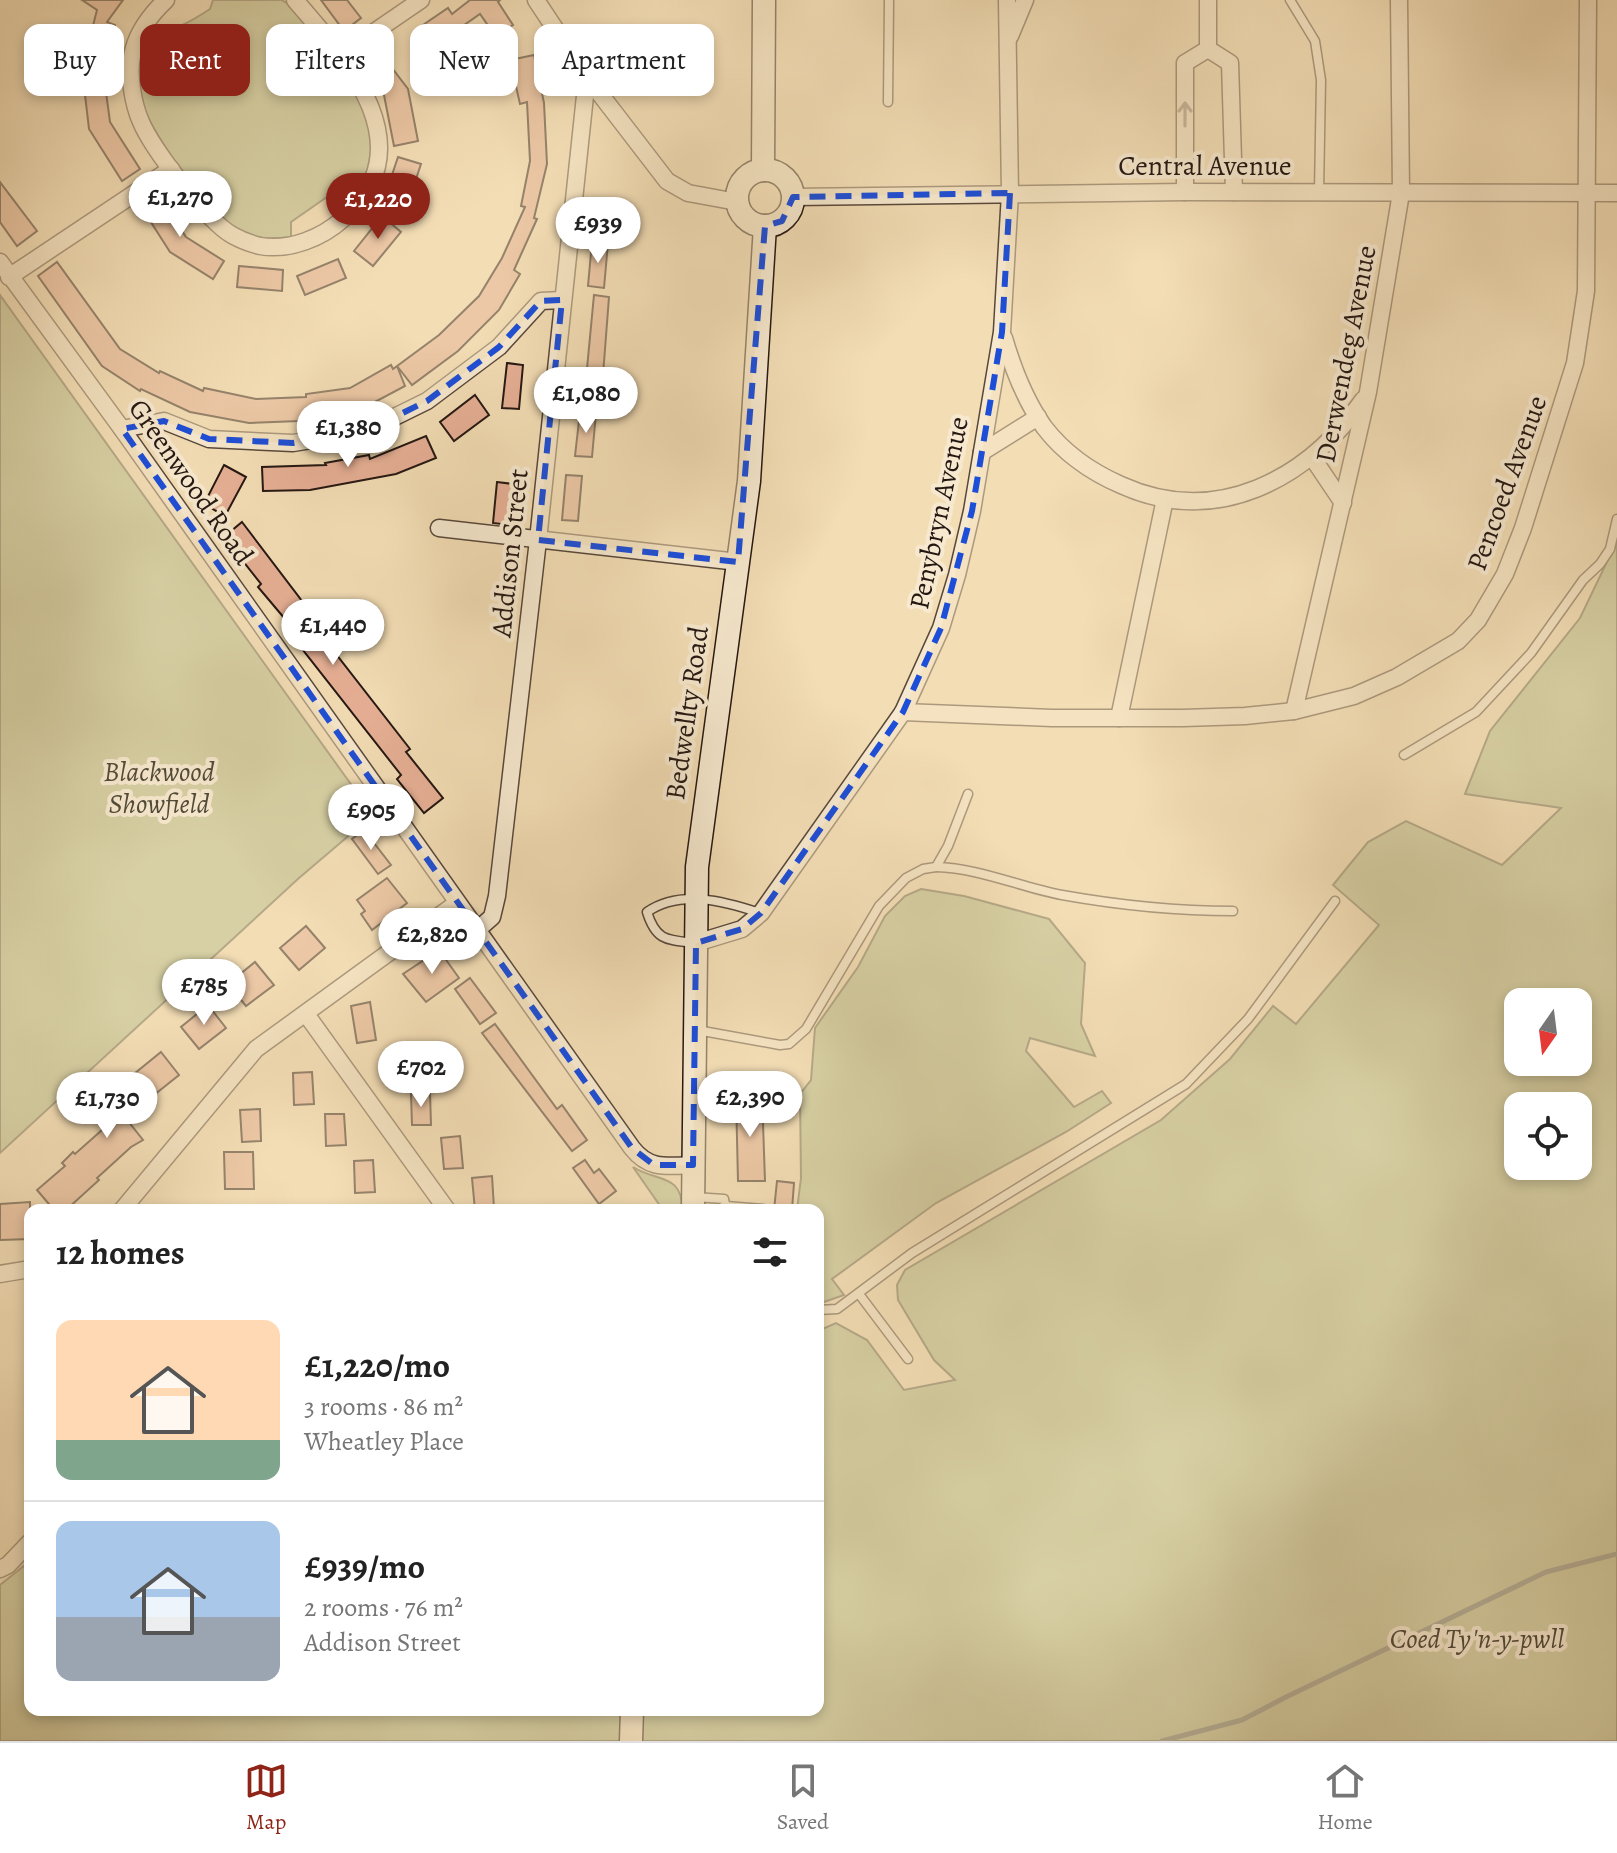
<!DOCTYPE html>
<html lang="en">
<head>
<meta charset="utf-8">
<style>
	body { margin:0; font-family:Alegreya,serif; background:#f6f6f6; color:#222; height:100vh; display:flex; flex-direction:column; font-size:30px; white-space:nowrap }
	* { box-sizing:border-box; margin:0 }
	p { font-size:26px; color:#767676 }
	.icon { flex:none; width:44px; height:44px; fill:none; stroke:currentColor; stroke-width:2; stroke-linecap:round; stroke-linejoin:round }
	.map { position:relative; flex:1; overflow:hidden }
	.side { position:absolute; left:24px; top:1204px; width:800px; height:512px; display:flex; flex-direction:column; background:#fff; border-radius:16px; box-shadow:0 4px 12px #0003 }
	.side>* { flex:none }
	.guide { position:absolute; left:24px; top:24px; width:800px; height:72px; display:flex; gap:16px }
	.needle { width:52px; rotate:194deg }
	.fabs { position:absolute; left:1504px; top:988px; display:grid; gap:16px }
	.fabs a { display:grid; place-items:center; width:88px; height:88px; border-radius:16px; background:#fff; box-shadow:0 4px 12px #0003; font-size:40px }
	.price { position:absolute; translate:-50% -68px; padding:0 18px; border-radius:28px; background:#fff; color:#222; font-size:26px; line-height:52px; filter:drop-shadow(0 2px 4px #0008) }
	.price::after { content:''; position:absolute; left:50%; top:48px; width:24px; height:18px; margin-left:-12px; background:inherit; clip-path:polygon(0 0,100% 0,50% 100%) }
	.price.current { background:#8f2418; color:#fff }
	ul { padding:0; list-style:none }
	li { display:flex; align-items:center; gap:24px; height:200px; padding:0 32px }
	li+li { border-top:2px solid #e0e0e0 }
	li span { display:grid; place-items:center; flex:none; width:224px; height:160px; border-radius:16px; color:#555 }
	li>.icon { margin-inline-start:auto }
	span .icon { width:96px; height:96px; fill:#fffc; stroke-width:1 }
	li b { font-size:34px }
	h2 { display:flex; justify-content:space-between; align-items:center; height:96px; padding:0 32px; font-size:34px }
	.chip { padding:0 28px; border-radius:16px; background:#fff; box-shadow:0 4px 12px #0003; font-size:28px; line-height:72px }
	.chip.current { background:#8f2418; color:#fff }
	.dock { display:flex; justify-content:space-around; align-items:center; height:112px; border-top:2px solid #e0e0e0; background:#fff; font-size:22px; color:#767676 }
	.dock a { display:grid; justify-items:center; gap:4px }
	.dock .current { color:#8f2418 }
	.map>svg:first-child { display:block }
</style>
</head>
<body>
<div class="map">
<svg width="1617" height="1741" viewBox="0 0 1617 1741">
	<rect width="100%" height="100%" fill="#f3ddb5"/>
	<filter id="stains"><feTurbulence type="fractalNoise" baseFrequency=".0025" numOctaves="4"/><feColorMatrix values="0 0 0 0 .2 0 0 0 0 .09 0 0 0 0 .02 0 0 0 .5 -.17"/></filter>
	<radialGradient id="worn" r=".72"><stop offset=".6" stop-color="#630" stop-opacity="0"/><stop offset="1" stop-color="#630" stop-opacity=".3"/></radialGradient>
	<g fill="#b6c291" stroke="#6d6c52" stroke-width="2" fill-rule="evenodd">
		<path d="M 213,0 C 232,0 263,0 281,0 C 297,4 366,99 369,116 C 375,142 370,164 362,188 L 347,183 L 291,222 L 291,237 C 271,239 249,240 231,228 C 209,214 145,124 140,98 C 136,77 141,58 146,37 C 171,32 189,23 210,9 Z"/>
		<path d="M 0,295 L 373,815 L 299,878 L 0,1153 Z"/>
		<path d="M 1617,541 L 1617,1741 L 642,1741 L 643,1710 L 818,1710 L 818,1331 L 836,1323 L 867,1340 L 904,1390 L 955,1380 L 934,1360 L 898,1300 L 897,1285 L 905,1270 L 1161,1120 L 1230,1059 L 1273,1006 L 1296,1024 L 1379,925 L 1333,885 L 1368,842 L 1406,821 L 1502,865 L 1561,808 L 1465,794 L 1490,731 L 1580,618 ZM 1518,1002 L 1578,1002 L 1578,1062 L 1518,1062 ZM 1518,1106 L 1578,1106 L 1578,1166 L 1518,1166 Z"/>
		<path d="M 921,889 L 964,896 L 1049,919 L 1085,963 L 1081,1024 L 1095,1056 L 1030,1038 L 1026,1051 L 1074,1107 L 1102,1091 L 1111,1103 L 1066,1132 L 936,1203 L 832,1279 L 844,1295 L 818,1304 L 818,1210 L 797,1210 L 801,1178 L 800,1094 L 811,1080 L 815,1028 L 858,967 L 885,916 L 905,896 Z"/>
		<path d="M 633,1167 C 656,1182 683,1173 682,1210 L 663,1210 Z"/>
		<path d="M 30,1561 L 30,1710 L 621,1710 L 622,1741 L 0,1741 L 0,1585 Z"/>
	</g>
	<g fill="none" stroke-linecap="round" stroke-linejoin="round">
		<path stroke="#6d7973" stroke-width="5" d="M 1162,1741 L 1242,1720 L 1286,1697 L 1546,1572 L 1617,1554"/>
	</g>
	<g fill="#e6af95" stroke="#241712" stroke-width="2">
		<path d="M 82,0 L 123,0 L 107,22 L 115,25 L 103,70 L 110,122 L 140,169 L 122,181 L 89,129 L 82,69 L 97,10 Z"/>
		<path d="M 321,0 L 347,0 L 361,18 L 344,31 Z"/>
		<path d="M 470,0 L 500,0 L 498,2 L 513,25 L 496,37 L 480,14 L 437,44 L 423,25 L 448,8 L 452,14 Z"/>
		<path d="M 376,47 L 408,89 L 418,141 L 394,146 L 383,90 L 360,59 Z"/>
		<path d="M 534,55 L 544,103 L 547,164 L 534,218 L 537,219 L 514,270 L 520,274 L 499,310 L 458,351 L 412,385 L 397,366 L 405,386 L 356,412 L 299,419 L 299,421 L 249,423 L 190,412 L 141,389 L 140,391 L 102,366 L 38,276 L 57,262 L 120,349 L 159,373 L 160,371 L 203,391 L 204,388 L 256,399 L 306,397 L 306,394 L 350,388 L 391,365 L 393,369 L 439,335 L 479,296 L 502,258 L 525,207 L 521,206 L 530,161 L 527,102 L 520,104 L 510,60 Z"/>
		<path d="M 398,157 L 421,164 L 407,206 L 384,199 Z"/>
		<path d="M 0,182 L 37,231 L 17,246 L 0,222 Z"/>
		<path d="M 158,194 L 186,237 L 224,261 L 213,279 L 170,252 L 140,205 Z"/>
		<path d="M 382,216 L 401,232 L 373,266 L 354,251 Z"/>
		<path d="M 592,242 L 608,243 L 604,288 L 588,286 Z"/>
		<path d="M 338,259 L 346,278 L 305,295 L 297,276 Z"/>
		<path d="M 239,266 L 283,270 L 282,291 L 237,287 Z"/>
		<path d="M 594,295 L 609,297 L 601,401 L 584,400 Z"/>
		<path d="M 507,363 L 523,365 L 519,409 L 502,408 Z"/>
		<path d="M 475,395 L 489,415 L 454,441 L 440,422 Z"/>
		<path d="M 580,412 L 596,413 L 592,457 L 575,456 Z"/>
		<path d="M 426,436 L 436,458 L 396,474 L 310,490 L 263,491 L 262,467 L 326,465 L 325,463 L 369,455 L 370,459 Z"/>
		<path d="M 224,465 L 246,477 L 225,516 L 204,504 Z"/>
		<path d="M 566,475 L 582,476 L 578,521 L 562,520 Z"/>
		<path d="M 497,482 L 513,484 L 509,525 L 493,523 Z"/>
		<path d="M 242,522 L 305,605 L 301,609 L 410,749 L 406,752 L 443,798 L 424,813 L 397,779 L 401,775 L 292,636 L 296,632 L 258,587 L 261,584 L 224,537 Z"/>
		<path d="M 364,830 L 391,865 L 378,874 L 352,839 Z"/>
		<path d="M 387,878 L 407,903 L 372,930 L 361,914 L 365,911 L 357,900 Z"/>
		<path d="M 306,926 L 325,948 L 299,970 L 280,948 Z"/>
		<path d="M 439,950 L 459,978 L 426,1002 L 403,974 Z"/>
		<path d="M 255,962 L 274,985 L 246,1006 L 228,984 Z"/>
		<path d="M 470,978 L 496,1013 L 480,1024 L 455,989 Z"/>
		<path d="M 370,1002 L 376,1040 L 357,1043 L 351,1006 Z"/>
		<path d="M 208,1005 L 226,1028 L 199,1049 L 181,1027 Z"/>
		<path d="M 495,1024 L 557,1109 L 562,1105 L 587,1140 L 572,1151 L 482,1033 Z"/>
		<path d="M 404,1049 L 407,1081 L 388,1083 L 385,1051 Z"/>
		<path d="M 161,1052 L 179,1075 L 134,1111 L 137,1114 L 128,1121 L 143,1140 L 131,1147 L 97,1178 L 99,1180 L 66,1210 L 54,1210 L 37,1190 L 65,1166 L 62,1163 L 73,1152 L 75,1154 L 111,1122 L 106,1115 L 143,1085 L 134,1074 Z"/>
		<path d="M 312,1072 L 314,1104 L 294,1105 L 293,1073 Z"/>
		<path d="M 430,1093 L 431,1125 L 412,1125 L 411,1094 Z"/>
		<path d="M 762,1095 L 765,1181 L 738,1181 L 736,1096 Z"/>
		<path d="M 260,1109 L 261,1141 L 242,1142 L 240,1110 Z"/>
		<path d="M 325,1114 L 344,1114 L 346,1145 L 326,1146 Z"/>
		<path d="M 460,1136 L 463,1168 L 444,1169 L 441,1138 Z"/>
		<path d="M 224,1152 L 253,1152 L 254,1189 L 225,1189 Z"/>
		<path d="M 373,1160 L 375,1192 L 355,1193 L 354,1161 Z"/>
		<path d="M 585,1160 L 594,1173 L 599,1169 L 616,1191 L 599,1204 L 573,1168 Z"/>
		<path d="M 492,1176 L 494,1208 L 475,1210 L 472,1178 Z"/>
		<path d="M 777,1181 L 794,1183 L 792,1210 L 774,1210 Z"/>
		<path d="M 30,1202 L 30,1239 L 0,1240 L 0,1204 Z"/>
	</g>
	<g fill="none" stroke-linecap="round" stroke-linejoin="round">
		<g stroke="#58483b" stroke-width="11">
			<g id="lane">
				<path d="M 1290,0 L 1315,41 L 1321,80 L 1319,192"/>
				<path d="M 888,102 L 889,0"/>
				<path d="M 1404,755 L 1476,712 L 1531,653 L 1583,580 L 1600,564 L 1610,549 L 1617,519"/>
				<path d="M 936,867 C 979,868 1020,887 1062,895 C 1118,905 1176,911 1233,911"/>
				<path d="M 695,943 C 667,940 656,941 647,912 C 680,889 724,901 760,913"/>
				<path d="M 697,1030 L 780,1045 L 789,1044 L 806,1029 L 879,906 L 906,878 L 923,869 L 936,867 L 948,846 L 968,794"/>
				<path d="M 694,1197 L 724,1199 L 726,1210"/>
				<path d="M 726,1206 L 763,1209"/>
				<path d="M 859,1294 L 908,1359"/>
				<path d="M 818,1310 L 837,1309 L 912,1253 L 1186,1084 L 1248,1019 L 1335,901"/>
			</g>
		</g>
		<g stroke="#58483b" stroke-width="19">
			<g id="street">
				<path d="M 166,0 C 150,15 136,34 132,56 C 128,74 133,104 141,122 C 152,148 207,221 232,235 C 239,239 252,244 260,246 C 290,251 322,238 344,218 C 425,146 347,60 295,0"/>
				<path d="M 536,0 L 587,77 L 667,181 L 688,193 L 737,202"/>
				<path d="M 1208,0 L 1208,49"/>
				<path d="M 1010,36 L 1025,0"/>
				<path d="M 342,54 L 421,0"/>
				<path d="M 1185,192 L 1185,63 L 1208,49 L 1230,63 L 1234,192"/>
				<path d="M 793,197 L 1185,192 L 1617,193"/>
				<path d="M 0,262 L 122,429 L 632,1148 C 649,1170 667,1166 693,1165"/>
				<path d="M 9,277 L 171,169"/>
				<path d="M 1004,338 C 1013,369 1025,400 1044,427 C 1064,453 1091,472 1121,485 C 1216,528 1307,480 1363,400"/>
				<path d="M 122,429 L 164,421 L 209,439 L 293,443 L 366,431 L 427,401 L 499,347 L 541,301 L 562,300"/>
				<path d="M 982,452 L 1038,417"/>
				<path d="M 1312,457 L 1343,503"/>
				<path d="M 439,528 L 738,562"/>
				<path d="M 1294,711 L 1368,392 L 1401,193 L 1399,0"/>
				<path d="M 903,712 L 1052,718 L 1183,718 L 1245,716 L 1294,711 L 1354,696 L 1397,677 L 1458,641 L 1478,620 L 1505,574 L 1523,528 L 1575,363 L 1586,291 L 1588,0"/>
				<path d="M 1119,718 L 1165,499"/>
				<path d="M 476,931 L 492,917 L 497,896 L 538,540 L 587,77"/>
				<path d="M 696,943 L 742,929 L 761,913 L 903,712 L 941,628 L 957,575 L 972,511 L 1002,332 L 1010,193 L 1007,0"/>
				<path d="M 306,1014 L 447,1210"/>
				<path d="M 122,1210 L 256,1049 L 457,903"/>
				<path d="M 0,1274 L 30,1269"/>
				<path d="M 0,1569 L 8,1565 L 30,1542"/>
			</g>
		</g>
		<g stroke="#241712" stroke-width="25">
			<g id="secondary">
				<path d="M 763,170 L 764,0"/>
				<circle cx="765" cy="198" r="28"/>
				<path d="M 693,1210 L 697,867 L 749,481 L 765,226"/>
				<path d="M 631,1741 L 632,1710"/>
			</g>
		</g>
		<use href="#lane" stroke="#f7e9cf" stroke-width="8"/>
		<use href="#street" stroke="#f7e9cf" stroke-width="16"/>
		<use href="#secondary" stroke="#f7e9cf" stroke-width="22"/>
	</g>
	<defs><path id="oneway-shaft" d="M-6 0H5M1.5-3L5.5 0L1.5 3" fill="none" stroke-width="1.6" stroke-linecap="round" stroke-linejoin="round" transform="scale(2)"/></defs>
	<use stroke="#988a7a" href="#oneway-shaft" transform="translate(1185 114) rotate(-90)"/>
	<path d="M0 0H1617V1741H0ZM 1010,193 L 1002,332 L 972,511 L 941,628 L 903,712 L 761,913 L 742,929 L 696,943 L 693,1165 L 654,1165 L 632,1148 L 122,429 L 164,421 L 209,439 L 293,443 L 366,431 L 427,401 L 499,347 L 541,301 L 562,300 L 538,540 L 738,562 L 765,226 L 782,221 L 793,197 Z" fill="#f3ddb5" fill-opacity=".55" fill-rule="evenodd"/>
	<path fill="none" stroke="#1d4ed8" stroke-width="6" stroke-dasharray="16 10" stroke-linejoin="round" d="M 1010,193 L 1002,332 L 972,511 L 941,628 L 903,712 L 761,913 L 742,929 L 696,943 L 693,1165 L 654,1165 L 632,1148 L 122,429 L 164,421 L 209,439 L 293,443 L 366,431 L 427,401 L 499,347 L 541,301 L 562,300 L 538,540 L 738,562 L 765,226 L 782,221 L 793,197 Z"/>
	<g text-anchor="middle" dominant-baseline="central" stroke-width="8" stroke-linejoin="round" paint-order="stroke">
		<g font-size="28" fill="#241712" stroke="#f7e9cf">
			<text x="1205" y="166">Central Avenue</text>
			<text transform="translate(1346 354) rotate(-79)">Derwendeg Avenue</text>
			<text transform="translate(191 482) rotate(55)">Greenwood Road</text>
			<text transform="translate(1507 483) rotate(-70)">Pencoed Avenue</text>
			<text transform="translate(939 513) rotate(-78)">Penybryn Avenue</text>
			<text transform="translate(510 553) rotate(-84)">Addison Street</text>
			<text transform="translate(687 713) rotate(-82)">Bedwellty Road</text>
		</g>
		<g font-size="28" font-style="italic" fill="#504a38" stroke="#f7e9cf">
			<text x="159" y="772">Blackwood<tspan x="159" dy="32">Showfield</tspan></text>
			<text x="1477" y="1639">Coed Ty'n-y-pwll</text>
		</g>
	</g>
	<rect width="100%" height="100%" filter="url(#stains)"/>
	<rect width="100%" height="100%" fill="url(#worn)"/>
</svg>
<div class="fabs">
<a><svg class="needle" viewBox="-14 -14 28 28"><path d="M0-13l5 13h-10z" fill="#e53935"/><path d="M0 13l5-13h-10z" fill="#767676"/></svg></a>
<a><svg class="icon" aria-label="locate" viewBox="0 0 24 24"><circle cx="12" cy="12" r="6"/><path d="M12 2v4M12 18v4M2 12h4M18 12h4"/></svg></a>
</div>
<b class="price" style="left:180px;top:239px">£1,270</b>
<b class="price current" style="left:378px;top:241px">£1,220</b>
<b class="price" style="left:598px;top:265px">£939</b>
<b class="price" style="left:586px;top:435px">£1,080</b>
<b class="price" style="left:348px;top:469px">£1,380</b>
<b class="price" style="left:333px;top:667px">£1,440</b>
<b class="price" style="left:371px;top:852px">£905</b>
<b class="price" style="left:432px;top:976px">£2,820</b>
<b class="price" style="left:204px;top:1027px">£785</b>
<b class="price" style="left:421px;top:1109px">£702</b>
<b class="price" style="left:750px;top:1139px">£2,390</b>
<b class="price" style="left:107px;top:1140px">£1,730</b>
<div class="guide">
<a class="chip">Buy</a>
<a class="chip current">Rent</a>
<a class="chip">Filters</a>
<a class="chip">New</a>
<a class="chip">Apartment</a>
</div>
<section class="side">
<h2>12 homes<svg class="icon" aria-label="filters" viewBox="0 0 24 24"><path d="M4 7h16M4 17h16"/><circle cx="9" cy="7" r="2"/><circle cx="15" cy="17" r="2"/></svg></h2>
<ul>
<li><span style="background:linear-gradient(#ffd9b3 75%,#7fa58c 0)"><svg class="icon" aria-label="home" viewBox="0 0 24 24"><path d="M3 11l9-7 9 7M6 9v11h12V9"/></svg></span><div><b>£1,220/mo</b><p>3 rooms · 86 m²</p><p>Wheatley Place</p></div></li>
<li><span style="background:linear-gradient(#a9c7e8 60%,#9aa5b1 0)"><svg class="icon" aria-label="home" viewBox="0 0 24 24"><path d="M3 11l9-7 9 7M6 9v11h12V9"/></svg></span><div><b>£939/mo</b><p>2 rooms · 76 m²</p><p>Addison Street</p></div></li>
</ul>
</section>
</div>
<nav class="dock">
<a class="current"><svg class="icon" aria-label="map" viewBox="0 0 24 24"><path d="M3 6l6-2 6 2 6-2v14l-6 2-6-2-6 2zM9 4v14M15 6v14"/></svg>Map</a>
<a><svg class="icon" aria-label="saved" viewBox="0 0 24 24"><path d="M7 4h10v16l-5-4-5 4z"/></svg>Saved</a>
<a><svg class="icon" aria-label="home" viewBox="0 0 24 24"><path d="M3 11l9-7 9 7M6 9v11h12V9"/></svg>Home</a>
</nav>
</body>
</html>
